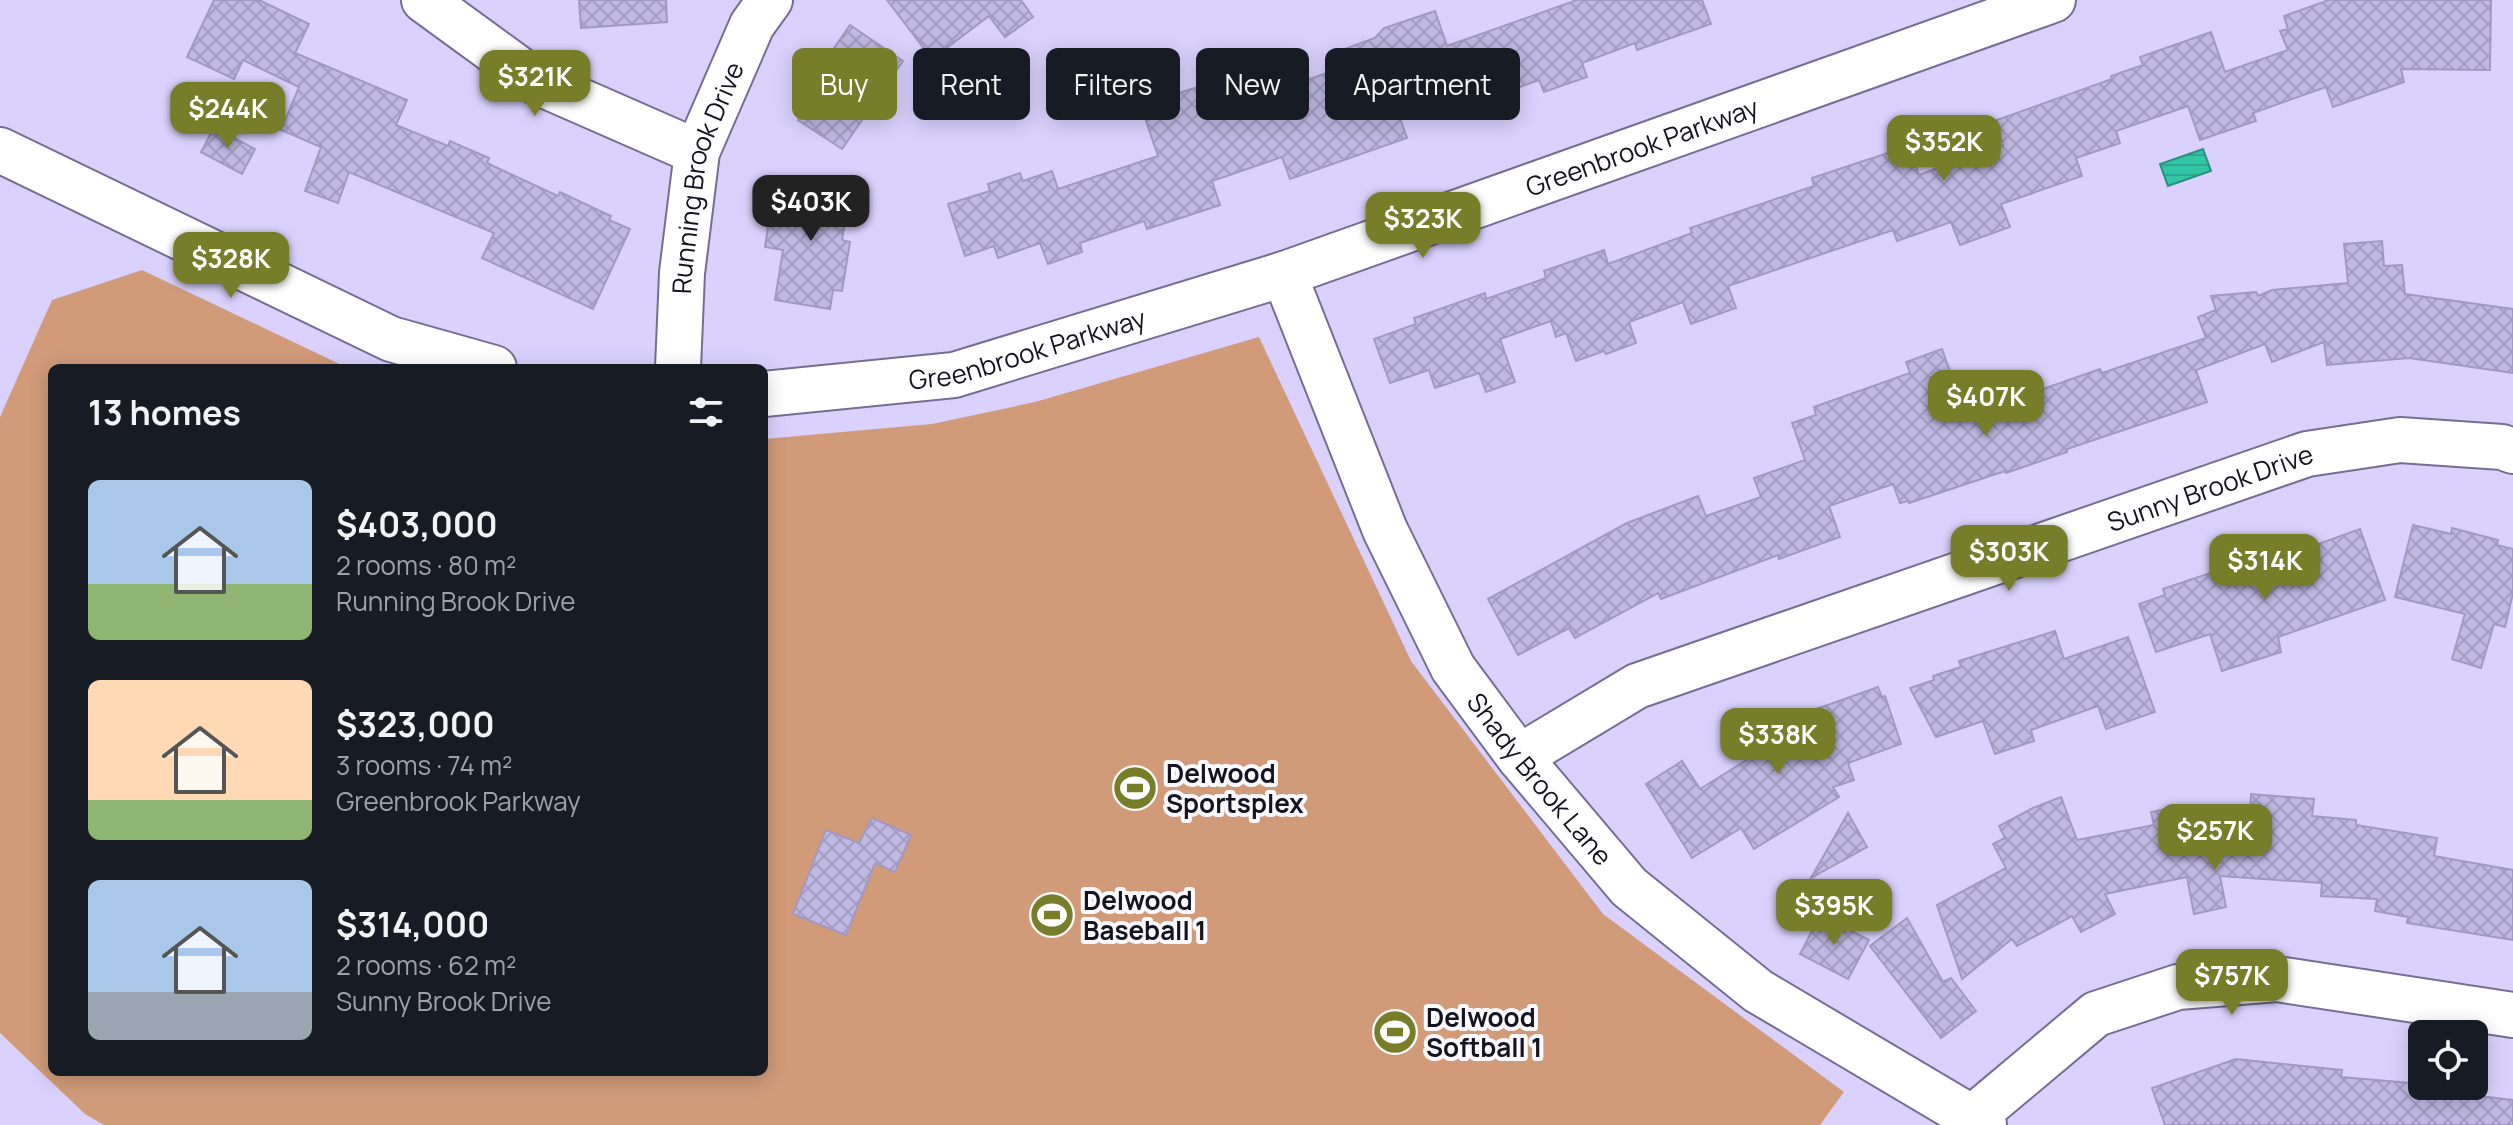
<!DOCTYPE html>
<html lang="en">
<head>
<meta charset="utf-8">
<style>
	body { margin:0; font-family:Manrope,sans-serif; background:#242831; color:#f1f3f6; height:100vh; display:flex; flex-direction:column; font-size:30px; white-space:nowrap }
	* { box-sizing:border-box; margin:0 }
	p { font-size:26px; color:#9ea1a6 }
	.icon { flex:none; width:44px; height:44px; fill:none; stroke:currentColor; stroke-width:2; stroke-linecap:round; stroke-linejoin:round }
	.map { position:relative; flex:1; overflow:hidden }
	.panel { position:absolute; left:48px; top:364px; width:720px; height:712px; display:flex; flex-direction:column; background:#171b24; border-radius:12px; box-shadow:0 4px 20px #0003 }
	.panel>* { flex:none }
	.hud { position:absolute; left:792px; top:48px; width:760px; height:72px; display:flex; gap:16px }
	.buttons { position:absolute; left:2408px; top:1020px; display:grid; gap:16px }
	.buttons a { display:grid; place-items:center; width:80px; height:80px; border-radius:12px; background:#171b24; box-shadow:0 4px 20px #0003; font-size:40px }
	.price { position:absolute; translate:-50% -68px; padding:0 18px; border-radius:16px; background:#777d28; color:#fff; font-size:26px; line-height:52px; filter:drop-shadow(0 2px 4px #0008) }
	.price::after { content:''; position:absolute; left:50%; top:48px; width:24px; height:18px; margin-left:-12px; background:inherit; clip-path:polygon(0 0,100% 0,50% 100%) }
	.price.active { background:#222; color:#fff }
	ul { padding:0; list-style:none }
	li { display:flex; align-items:center; gap:24px; height:200px; padding:0 40px }
	li span { display:grid; place-items:center; flex:none; width:224px; height:160px; border-radius:12px; color:#555 }
	li>.icon { margin-inline-start:auto }
	span .icon { width:96px; height:96px; fill:#fffc; stroke-width:1 }
	li b { font-size:34px }
	h2 { display:flex; justify-content:space-between; align-items:center; height:96px; padding:0 40px; font-size:34px }
	.chip { padding:0 28px; border-radius:12px; background:#171b24; box-shadow:0 4px 20px #0003; font-size:28px; line-height:72px }
	.chip.active { background:#777d28; color:#fff }
	.map>svg:first-child { display:block }
</style>
</head>
<body>
<div class="map">
<svg width="2513" height="1125" viewBox="0 0 2513 1125">
	<defs>
		<pattern id="water-rules" width="6" height="5" patternUnits="userSpaceOnUse" patternTransform="scale(2)"><rect width="6" height="5" fill="#32c5a4"/><path d="M0 2.5h6" fill="none" stroke="#2ca88d"/></pattern>
		<pattern id="building-cross-hatch" width="8" height="8" patternUnits="userSpaceOnUse" patternTransform="scale(2)"><rect width="8" height="8" fill="#bfb8e2"/><path d="M0 0l8 8M0 8l8-8" fill="none" stroke="#a39dc2"/></pattern>
	</defs>
	<rect width="100%" height="100%" fill="#dad2fd"/>
	<path fill="#d19b7a" d="M 142,270 L 348,368 L 52,368 L 52,1072 L 764,1072 L 764,439 L 932,424 L 1035,402 L 1259,337 L 1411,661 L 1603,914 L 1844,1092 L 1820,1125 L 104,1125 L 85,1114 L 0,1033 L 0,417 L 52,300 Z"/>
	<path fill="url(#water-rules)" stroke="#2a907d" stroke-width="2" d="M 2203,149 L 2211,171 L 2168,186 L 2160,164 Z"/>
	<g fill="url(#building-cross-hatch)" stroke="#a199c2" stroke-width="2">
		<path d="M 214,0 L 259,0 L 309,24 L 295,53 L 407,100 L 396,125 L 448,146 L 450,141 L 489,158 L 487,163 L 504,171 L 558,196 L 560,192 L 611,216 L 609,220 L 630,229 L 593,309 L 482,258 L 494,233 L 349,172 L 338,203 L 305,191 L 321,147 L 281,130 L 299,87 L 243,60 L 234,79 L 187,57 Z"/>
		<path d="M 579,0 L 666,0 L 667,22 L 581,28 Z"/>
		<path d="M 887,0 L 1021,0 L 1033,17 L 1005,37 L 989,16 L 932,59 Z"/>
		<path d="M 1577,0 L 1702,0 L 1711,24 L 1637,50 L 1635,43 L 1582,63 L 1587,77 L 1544,92 L 1539,80 L 1484,100 L 1477,81 L 1397,109 L 1407,138 L 1290,179 L 1282,157 L 1212,181 L 1220,205 L 1147,229 L 1144,221 L 1080,243 L 1082,252 L 1048,264 L 1040,243 L 998,258 L 994,246 L 965,256 L 948,204 L 990,191 L 988,184 L 1020,173 L 1023,181 L 1052,171 L 1058,189 L 1158,156 L 1146,121 L 1151,119 L 1145,103 L 1208,84 L 1216,112 L 1338,69 L 1333,53 L 1375,38 L 1384,28 L 1435,11 L 1447,46 Z"/>
		<path d="M 2329,0 L 2491,0 L 2490,70 L 2401,69 L 2404,82 L 2333,107 L 2326,87 L 2253,113 L 2256,121 L 2200,140 L 2188,106 L 2116,131 L 2120,143 L 2076,158 L 2082,176 L 2001,204 L 2010,227 L 1960,245 L 1951,222 L 1897,241 L 1893,230 L 1728,286 L 1736,308 L 1691,324 L 1683,302 L 1629,322 L 1636,343 L 1606,354 L 1604,351 L 1576,361 L 1566,333 L 1556,337 L 1551,321 L 1500,339 L 1515,382 L 1486,392 L 1479,373 L 1435,388 L 1429,370 L 1390,383 L 1374,339 L 1416,324 L 1414,318 L 1485,293 L 1486,299 L 1546,278 L 1544,271 L 1604,250 L 1608,264 L 1692,233 L 1690,228 L 1814,186 L 1812,178 L 1909,146 L 1919,175 L 1949,164 L 2003,145 L 1994,121 L 2112,79 L 2111,76 L 2143,65 L 2140,57 L 2211,32 L 2225,72 L 2288,50 L 2280,31 L 2288,29 L 2284,16 Z"/>
		<path d="M 850,25 L 903,61 L 842,149 L 798,120 L 815,93 L 808,86 Z"/>
		<path d="M 214,127 L 255,149 L 242,174 L 201,152 Z"/>
		<path d="M 796,178 L 851,187 L 842,240 L 850,242 L 842,291 L 833,290 L 830,309 L 775,300 L 783,250 L 765,247 L 771,207 L 790,210 Z"/>
		<path d="M 2382,241 L 2384,266 L 2402,265 L 2405,294 L 2513,309 L 2513,373 L 2409,358 L 2327,365 L 2324,342 L 2272,362 L 2265,344 L 2196,370 L 2207,402 L 2067,449 L 2067,452 L 2006,473 L 2005,471 L 1909,503 L 1908,501 L 1900,503 L 1893,484 L 1829,506 L 1840,537 L 1779,559 L 1778,555 L 1661,599 L 1658,593 L 1575,638 L 1569,628 L 1518,655 L 1488,599 L 1627,523 L 1698,496 L 1706,516 L 1761,497 L 1754,478 L 1805,460 L 1792,423 L 1816,415 L 1814,407 L 1910,373 L 1906,362 L 1942,349 L 1966,416 L 2100,369 L 2102,373 L 2206,338 L 2198,317 L 2216,310 L 2211,296 L 2256,292 L 2258,296 L 2272,290 L 2348,283 L 2344,244 Z"/>
		<path d="M 2413,525 L 2451,534 L 2452,528 L 2498,540 L 2497,545 L 2513,549 L 2513,593 L 2505,627 L 2494,624 L 2481,668 L 2452,659 L 2465,614 L 2395,597 Z"/>
		<path d="M 2360,529 L 2385,600 L 2278,637 L 2281,652 L 2222,671 L 2210,634 L 2156,652 L 2139,604 L 2165,595 L 2163,589 L 2231,566 L 2236,582 L 2311,557 L 2307,548 Z"/>
		<path d="M 2055,631 L 2064,659 L 2128,637 L 2155,712 L 2106,729 L 2098,706 L 2031,730 L 2034,741 L 1995,754 L 1983,721 L 1936,737 L 1910,688 L 1934,680 L 1933,676 L 1961,667 L 1959,661 Z"/>
		<path d="M 1878,687 L 1882,697 L 1885,696 L 1901,744 L 1848,763 L 1854,780 L 1833,787 L 1839,797 L 1754,849 L 1741,828 L 1692,858 L 1646,784 L 1682,761 L 1700,789 L 1790,733 L 1785,720 Z"/>
		<path d="M 2251,794 L 2314,799 L 2312,816 L 2356,820 L 2356,825 L 2437,838 L 2434,856 L 2513,870 L 2513,940 L 2407,923 L 2408,917 L 2375,911 L 2377,899 L 2321,896 L 2322,883 L 2220,876 L 2226,907 L 2194,914 L 2187,877 L 2105,894 L 2115,914 L 2081,932 L 2072,916 L 2017,946 L 2012,939 L 1962,979 L 1937,905 L 2006,868 L 1993,844 L 2005,838 L 1999,826 L 2033,808 L 2061,797 L 2077,840 L 2154,825 L 2151,812 L 2183,806 L 2186,819 L 2231,809 L 2250,811 Z"/>
		<path d="M 1848,813 L 1867,847 L 1811,878 Z"/>
		<path d="M 872,818 L 911,835 L 895,872 L 875,863 L 846,935 L 793,914 L 826,830 L 859,843 Z"/>
		<path d="M 1820,915 L 1869,940 L 1848,979 L 1800,954 Z"/>
		<path d="M 1907,918 L 1943,982 L 1951,978 L 1976,1011 L 1941,1038 L 1870,946 Z"/>
		<path d="M 2236,1059 L 2342,1070 L 2341,1077 L 2422,1084 L 2422,1086 L 2438,1086 L 2438,1091 L 2513,1100 L 2513,1125 L 2165,1125 L 2152,1088 Z"/>
	</g>
	<g fill="none" stroke-linecap="round" stroke-linejoin="round">
		<g stroke="#756e94" stroke-width="48">
			<g id="minor">
				<path d="M 424,0 L 535,81 L 697,152"/>
				<path d="M 0,150 L 391,339 L 494,368"/>
				<path id="s1" d="M 1284,274 L 1385,530 L 1453,668 L 1519,757 L 1629,887 L 1758,991 L 1984,1125"/>
				<path id="s2" d="M 678,368 L 682,273 L 697,152 L 752,25 L 770,0"/>
				<path id="s3" d="M 764,394 L 954,375 L 1284,274 L 2053,0"/>
				<path id="s4" d="M 1519,757 L 1637,686 L 2307,454 L 2400,440 L 2502,447 L 2513,451"/>
				<path d="M 1972,1118 L 2096,1014 L 2178,987 L 2277,979 L 2513,1015"/>
			</g>
		</g>
		<use href="#minor" stroke="#fff" stroke-width="44"/>
	</g>
	<defs>
		<g id="stadium-disc" transform="scale(2.3)"><circle r="9.5" fill="#777d28" stroke="#faf9fd"/><path d="M0-5a6.5 5 0 1 0 0 10a6.5 5 0 1 0 0-10ZM-3.5-1.8h7v3.6h-7Z" fill="#fff"/></g>
	</defs>
	<g fill-rule="evenodd">
		<use href="#stadium-disc" x="1135" y="788"/>
		<use href="#stadium-disc" x="1052" y="915"/>
		<use href="#stadium-disc" x="1395" y="1032"/>
	</g>
	<g text-anchor="middle" dominant-baseline="central" stroke-width="8" stroke-linejoin="round" paint-order="stroke">
		<g font-size="26" fill="#161321" stroke="#faf9fd">
			<text stroke="none"><textPath href="#s3" startOffset="916">Greenbrook Parkway</textPath></text>
			<text stroke="none"><textPath href="#s2" startOffset="194">Running Brook Drive</textPath></text>
			<text stroke="none"><textPath href="#s3" startOffset="268">Greenbrook Parkway</textPath></text>
			<text stroke="none"><textPath href="#s4" startOffset="744">Sunny Brook Drive</textPath></text>
			<text stroke="none"><textPath href="#s1" startOffset="570">Shady Brook Lane</textPath></text>
		</g>
		<g font-size="26" font-weight="bold" fill="#161321" stroke="#faf9fd" text-anchor="start">
			<text x="1166" y="773">Delwood<tspan x="1166" dy="30">Sportsplex</tspan></text>
			<text x="1083" y="900">Delwood<tspan x="1083" dy="30">Baseball 1</tspan></text>
			<text x="1426" y="1017">Delwood<tspan x="1426" dy="30">Softball 1</tspan></text>
		</g>
	</g>
</svg>
<div class="buttons">
<a><svg class="icon" aria-label="locate" viewBox="0 0 24 24"><circle cx="12" cy="12" r="6"/><path d="M12 2v4M12 18v4M2 12h4M18 12h4"/></svg></a>
</div>
<b class="price" style="left:535px;top:118px">$321K</b>
<b class="price" style="left:228px;top:150px">$244K</b>
<b class="price" style="left:1944px;top:183px">$352K</b>
<b class="price active" style="left:811px;top:243px">$403K</b>
<b class="price" style="left:1423px;top:260px">$323K</b>
<b class="price" style="left:231px;top:300px">$328K</b>
<b class="price" style="left:1986px;top:438px">$407K</b>
<b class="price" style="left:2009px;top:593px">$303K</b>
<b class="price" style="left:2265px;top:602px">$314K</b>
<b class="price" style="left:1778px;top:776px">$338K</b>
<b class="price" style="left:2215px;top:872px">$257K</b>
<b class="price" style="left:1834px;top:947px">$395K</b>
<b class="price" style="left:2232px;top:1017px">$757K</b>
<div class="hud">
<a class="chip active">Buy</a>
<a class="chip">Rent</a>
<a class="chip">Filters</a>
<a class="chip">New</a>
<a class="chip">Apartment</a>
</div>
<section class="panel">
<h2>13 homes<svg class="icon" aria-label="filters" viewBox="0 0 24 24"><path d="M4 7h16M4 17h16"/><circle cx="9" cy="7" r="2"/><circle cx="15" cy="17" r="2"/></svg></h2>
<ul>
<li><span style="background:linear-gradient(#a9c7e8 65%,#8fb573 0)"><svg class="icon" aria-label="home" viewBox="0 0 24 24"><path d="M3 11l9-7 9 7M6 9v11h12V9"/></svg></span><div><b>$403,000</b><p>2 rooms · 80 m²</p><p>Running Brook Drive</p></div></li>
<li><span style="background:linear-gradient(#ffd9b3 75%,#8fb573 0)"><svg class="icon" aria-label="home" viewBox="0 0 24 24"><path d="M3 11l9-7 9 7M6 9v11h12V9"/></svg></span><div><b>$323,000</b><p>3 rooms · 74 m²</p><p>Greenbrook Parkway</p></div></li>
<li><span style="background:linear-gradient(#a9c7e8 70%,#9aa5b1 0)"><svg class="icon" aria-label="home" viewBox="0 0 24 24"><path d="M3 11l9-7 9 7M6 9v11h12V9"/></svg></span><div><b>$314,000</b><p>2 rooms · 62 m²</p><p>Sunny Brook Drive</p></div></li>
</ul>
</section>
</div>
</body>
</html>
